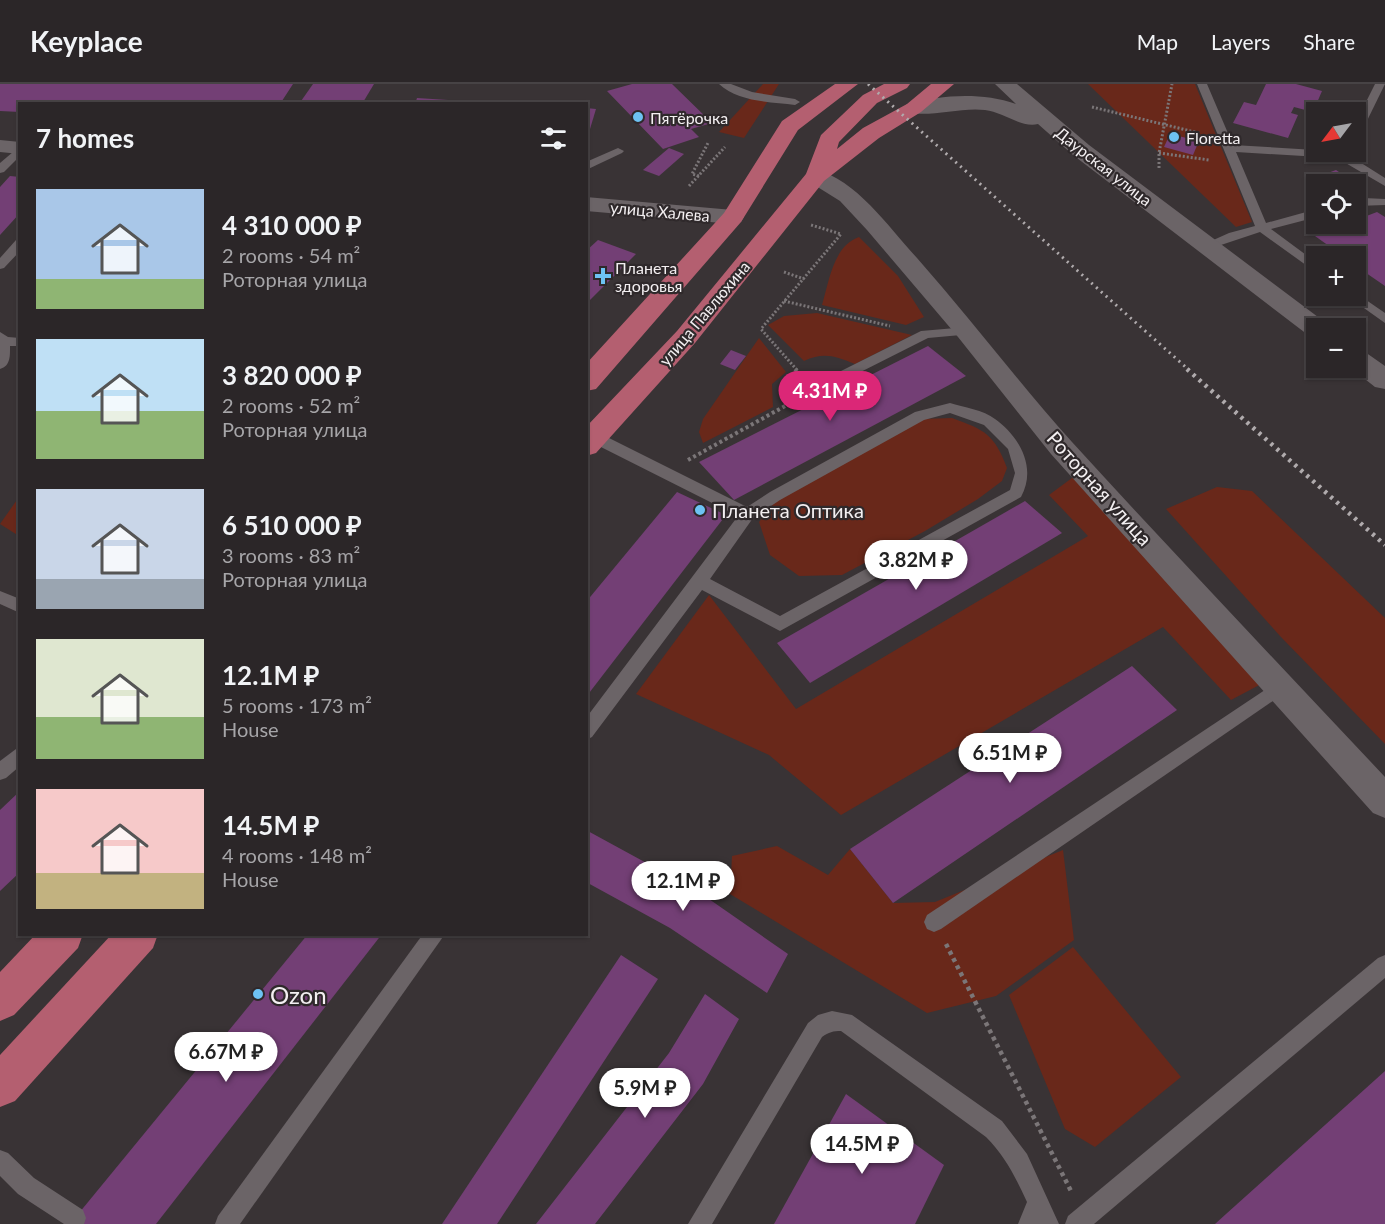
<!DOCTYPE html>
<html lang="en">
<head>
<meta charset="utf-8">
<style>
	body { margin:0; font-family:Lato,sans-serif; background:#373234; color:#f1f3f6; height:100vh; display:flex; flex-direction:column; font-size:22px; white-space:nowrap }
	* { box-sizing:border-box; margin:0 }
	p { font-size:20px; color:#a6a5a8 }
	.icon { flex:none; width:33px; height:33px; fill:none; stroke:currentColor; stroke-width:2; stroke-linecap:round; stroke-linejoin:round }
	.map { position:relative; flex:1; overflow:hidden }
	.panel { position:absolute; left:18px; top:18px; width:570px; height:834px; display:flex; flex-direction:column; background:#2b2628; border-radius:0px; box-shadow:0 2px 4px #0004,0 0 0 2px #474345 }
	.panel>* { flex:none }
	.needle { width:39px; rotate:238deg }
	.buttons { position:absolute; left:1306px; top:18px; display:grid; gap:12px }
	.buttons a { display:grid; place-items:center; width:60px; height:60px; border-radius:0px; background:#2b2628; box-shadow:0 2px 4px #0004,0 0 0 2px #474345; font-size:30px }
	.price { position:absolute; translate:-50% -51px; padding:0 14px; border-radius:21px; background:#fff; color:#222; font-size:20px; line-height:39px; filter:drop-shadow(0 2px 3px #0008) }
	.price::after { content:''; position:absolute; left:50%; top:36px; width:18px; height:14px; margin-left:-9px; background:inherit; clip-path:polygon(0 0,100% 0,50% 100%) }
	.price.current { background:#db2777; color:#fff }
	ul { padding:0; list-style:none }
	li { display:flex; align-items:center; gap:18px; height:150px; padding:0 18px }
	li span { display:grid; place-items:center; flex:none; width:168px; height:120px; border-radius:0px; color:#555 }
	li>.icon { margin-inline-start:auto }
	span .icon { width:72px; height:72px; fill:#fffc; stroke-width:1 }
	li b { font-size:26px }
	h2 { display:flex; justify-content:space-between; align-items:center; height:72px; padding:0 18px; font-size:26px }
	header { display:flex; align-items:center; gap:36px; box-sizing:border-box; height:84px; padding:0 30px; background:#2b2628; border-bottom:2px solid #474345 }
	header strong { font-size:28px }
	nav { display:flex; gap:33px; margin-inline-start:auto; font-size:21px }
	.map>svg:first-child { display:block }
</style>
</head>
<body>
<header>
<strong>Keyplace</strong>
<nav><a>Map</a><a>Layers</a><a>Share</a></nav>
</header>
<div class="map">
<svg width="1385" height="1140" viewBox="0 0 1385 1140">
	<rect width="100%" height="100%" fill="#393335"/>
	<g fill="#69281a">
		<path d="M 763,0 L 779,0 L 744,54 L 719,48 Z"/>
		<path d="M 1088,0 L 1195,0 L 1252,138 L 1236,143 Z"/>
		<path d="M 859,153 L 898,192 L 924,233 L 906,241 L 822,221 C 829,198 833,162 859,153 Z"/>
		<path d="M 817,229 L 912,251 L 855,280 C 834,272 824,268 804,277 L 768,241 L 784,232 Z"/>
		<path d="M 759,254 L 786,288 L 772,300 L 773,323 L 703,359 L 699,348 L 703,335 Z"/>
		<path d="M 952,334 C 985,346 994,350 1007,384 L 1002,397 L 978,415 L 925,447 L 842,491 L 799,492 L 770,471 L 759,438 L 778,414 L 923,335 Z"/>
		<path d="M 1076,391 L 1265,598 L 1231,616 L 1163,543 L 841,731 L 769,671 L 636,610 L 709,511 L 796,625 L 1088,452 L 1049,411 Z"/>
		<path d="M 1217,403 L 1252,407 L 1385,534 L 1385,660 L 1280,552 L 1166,425 Z"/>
		<path d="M 19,413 L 20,452 L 19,452 L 0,440 Z"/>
		<path d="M 777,762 L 828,791 L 850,765 L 893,819 L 935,818 L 1063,766 L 1074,856 L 996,912 L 927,929 L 730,810 L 732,772 Z"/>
		<path d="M 1073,863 L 1181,993 L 1095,1063 L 1065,1045 L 1009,911 Z"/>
	</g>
	<g fill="#733f75">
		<path d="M 0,0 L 293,0 L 280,20 L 20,20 L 20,28 L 0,27 Z"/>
		<path d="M 313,0 L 374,0 L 362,20 L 299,20 Z"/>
		<path d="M 632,0 L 672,0 L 712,39 L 691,45 L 699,53 L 663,65 L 607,7 Z"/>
		<path d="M 1266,0 L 1296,0 L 1322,7 L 1313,28 L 1294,23 L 1291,29 L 1298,31 L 1288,54 L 1233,39 L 1244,18 L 1256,21 Z"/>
		<path d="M 417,14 L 479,18 L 479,20 L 415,20 Z"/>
		<path d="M 586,24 L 596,25 L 587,55 L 586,55 Z"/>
		<path d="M 1170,50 L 1199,57 L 1193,71 L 1164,63 Z"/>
		<path d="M 669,64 L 684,70 L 659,92 L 643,86 Z"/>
		<path d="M 1336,86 L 1352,97 L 1341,100 L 1323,100 L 1314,94 Z"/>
		<path d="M 10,92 L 20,93 L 20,129 L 0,151 L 0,103 Z"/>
		<path d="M 1377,128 L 1385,133 L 1385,202 L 1356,182 L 1356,172 L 1343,172 L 1315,152 L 1347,140 L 1356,140 L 1356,136 Z"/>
		<path d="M 598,156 L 636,170 L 586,220 L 586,167 Z"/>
		<path d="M 928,262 L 966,292 L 734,416 L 699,378 Z"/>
		<path d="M 731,266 L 746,272 L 735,286 L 720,280 Z"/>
		<path d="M 677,408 L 726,431 L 586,613 L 586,518 Z"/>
		<path d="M 1025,417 L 1062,449 L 810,599 L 777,559 Z"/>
		<path d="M 1132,582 L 1177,626 L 893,819 L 850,765 Z"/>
		<path d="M 20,707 L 20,788 L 0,807 L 0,726 Z"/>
		<path d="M 586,746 L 696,806 L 788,870 L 767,909 L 670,844 L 586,798 Z"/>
		<path d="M 308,850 L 382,850 L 156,1140 L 70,1140 Z"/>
		<path d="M 621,871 L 658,895 L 497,1140 L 442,1140 Z"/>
		<path d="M 705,910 L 739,935 L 703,1000 L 595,1140 L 536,1140 L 669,969 Z"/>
		<path d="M 1385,987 L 1385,1140 L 1215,1140 L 1226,1130 Z"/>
		<path d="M 846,1010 L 944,1081 L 915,1140 L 774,1140 Z"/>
	</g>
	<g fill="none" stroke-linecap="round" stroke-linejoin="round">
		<g stroke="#7b7678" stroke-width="3" stroke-dasharray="2 2" stroke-linecap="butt">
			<path d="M 1092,23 L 1199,49"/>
			<path d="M 1159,69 L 1209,76"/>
			<path d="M 1159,84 L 1159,69 L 1172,0"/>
			<path d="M 699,92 L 692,90 L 708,59"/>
			<path d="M 689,102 L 725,63"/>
			<path d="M 784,188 L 804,195"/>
			<path d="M 784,217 L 890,242"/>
			<path d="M 797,286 L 761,245 L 841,150 L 811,141"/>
		</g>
		<g stroke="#7b7678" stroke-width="4" stroke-dasharray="3 3" stroke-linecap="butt">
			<path d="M 795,285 L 801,291"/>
			<path d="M 688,376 L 794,317"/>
		</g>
		<path stroke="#7b7678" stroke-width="4.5" stroke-dasharray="4 4" stroke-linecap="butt" d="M 946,860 L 1071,1107"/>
		<g fill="#6b6467" fill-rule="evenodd">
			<path d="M 719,0 L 731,0 L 752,8 L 795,15 L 800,18 L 795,21 C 771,18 738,18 719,0 Z"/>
			<path d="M 1197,0 L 1207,0 L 1233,61 L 1348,68 L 1347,70 L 1385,94 L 1385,102 L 1337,74 L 1236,68 L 1266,139 L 1317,125 L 1317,133 L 1271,145 L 1317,179 L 1317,189 L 1260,148 L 1206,166 L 1200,162 L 1229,149 L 1255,142 Z"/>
			<path d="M 1375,0 L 1385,0 L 1361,49 L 1356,52 L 1356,38 Z"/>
			<path d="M 20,62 L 20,72 L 4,88 L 0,89 L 0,79 Z"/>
			<path d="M 618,64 L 624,67 L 622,69 L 586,86 L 586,78 Z"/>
			<path d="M 1364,114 L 1385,115 L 1385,121 L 1356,122 L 1356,116 Z"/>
			<path d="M 20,155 L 20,167 L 4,184 L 0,185 L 0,174 L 16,156 Z"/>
			<path d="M 1356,209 L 1385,229 L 1385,239 L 1347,212 L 1356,212 Z"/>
			<path d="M 967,243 L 972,244 L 973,247 L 972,250 L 928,254 L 819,309 L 809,309 L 807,306 L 809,303 L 921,247 Z"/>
			<path d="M 0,248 L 8,253 L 20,254 L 20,262 L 10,262 C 10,271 11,282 0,285 Z"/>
			<path d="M 950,319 C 963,323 984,326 995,335 C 1020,353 1037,384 1021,413 L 780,547 L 702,506 L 592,653 L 586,656 L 586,634 L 738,432 L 589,357 L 587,353 L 589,349 L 599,349 L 747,423 L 770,408 L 915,328 ZM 950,329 L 984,341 L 1008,365 L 1015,389 L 1010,406 L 780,532 L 710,495 L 753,434 L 780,416 L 924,336 Z"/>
			<path d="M 0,507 L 20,515 L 20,529 L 0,520 Z"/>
			<path d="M 1280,596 L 1286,598 L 1288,603 L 1286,608 L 941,845 L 934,848 L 927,845 L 924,838 L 927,831 Z"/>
			<path d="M 20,662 L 20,682 L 6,694 L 0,696 L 0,677 Z"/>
			<path d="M 423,850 L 445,850 L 240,1140 L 215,1140 L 218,1132 Z"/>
			<path d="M 1385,871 L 1385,894 L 1094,1140 L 1065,1140 L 1068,1132 L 1378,874 Z"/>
			<path d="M 832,927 L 852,931 L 1002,1037 L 1027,1070 L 1059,1140 L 1018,1140 L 1027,1118 C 1016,1094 1005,1072 986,1053 L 841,947 C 833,947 829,948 822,953 L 712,1140 L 688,1140 L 808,939 L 818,931 Z"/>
			<path d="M 0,1066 L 8,1069 L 34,1094 L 83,1126 L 86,1134 L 84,1140 L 64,1140 L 18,1110 L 0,1092 Z"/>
		</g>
		<g fill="#6b6467" fill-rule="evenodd">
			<path d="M 0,56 L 20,58 L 20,70 L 0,68 Z"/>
			<path d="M 816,86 C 856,95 890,145 917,174 C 970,234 1019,299 1072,358 C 1175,471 1281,582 1385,693 L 1385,734 L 1373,729 L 1051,370 L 958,253 L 867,146 L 840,117 L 808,97 L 805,92 L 808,87 Z"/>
			<path d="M 586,113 L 733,126 L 741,128 L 744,133 L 741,138 L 733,140 L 586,127 Z"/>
		</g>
		<g fill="#6b6467" fill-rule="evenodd">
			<path d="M 995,0 L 1017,0 L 1089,61 L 1326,239 L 1330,244 L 1317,244 L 1317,254 L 1308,251 L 1073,71 L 1038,40 C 1021,44 1003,28 985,26 C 960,23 928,34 907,28 L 903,24 L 907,20 C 942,11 981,8 1016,20 Z"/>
			<path d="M 1356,265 L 1365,268 L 1385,282 L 1385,305 L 1375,303 L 1351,284 L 1356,284 Z"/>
		</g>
		<g fill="#b45f70" fill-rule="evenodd">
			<path d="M 835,0 L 858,0 L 798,46 L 741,138 L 596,305 L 586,307 L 586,280 L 724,129 L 782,37 Z"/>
			<path d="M 884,0 L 910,0 L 907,4 L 877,19 L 839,58 L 837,65 L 863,44 L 907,20 L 931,0 L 954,0 L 921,28 L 879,54 L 824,97 L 695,259 L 596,369 L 586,372 L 586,343 L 677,247 L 806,90 L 821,51 L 863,11 Z"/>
			<path d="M 36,850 L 83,850 L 78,864 L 14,931 L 0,937 L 0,888 Z"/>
			<path d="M 112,850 L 158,850 L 153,864 L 15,1017 L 0,1023 L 0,971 Z"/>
		</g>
		<path stroke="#b0abad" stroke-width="3" stroke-dasharray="2 4.5" stroke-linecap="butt" d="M 868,0 L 1189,286"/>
		<path stroke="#b0abad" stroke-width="4.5" stroke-dasharray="3 5" stroke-linecap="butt" d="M 1187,285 L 1385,461"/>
	</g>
	<g fill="#6dc2f3" stroke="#2f292b" stroke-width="2">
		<circle cx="638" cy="33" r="6"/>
		<circle cx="1174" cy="53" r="6"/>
		<path d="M600 183h6v6h6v6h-6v6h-6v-6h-6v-6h6z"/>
		<circle cx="700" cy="426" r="6"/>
		<circle cx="258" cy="910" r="6"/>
	</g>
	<g text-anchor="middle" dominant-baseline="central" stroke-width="4.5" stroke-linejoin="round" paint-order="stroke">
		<g font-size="16" fill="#f3eff1" stroke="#2f292b" text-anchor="start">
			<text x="650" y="33">Пятёрочка</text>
			<text x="1186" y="53">Floretta</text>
			<text x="615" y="183">Планета<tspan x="615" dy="18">здоровья</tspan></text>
		</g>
		<g font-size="16" fill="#f3eff1" stroke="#2f292b">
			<text transform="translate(1104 82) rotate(38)">Даурская улица</text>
			<text transform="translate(660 127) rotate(5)">улица Халева</text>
			<text transform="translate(704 229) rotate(-50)">улица Павлюхина</text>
		</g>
		<g font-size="20" fill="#f3eff1" stroke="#2f292b">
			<text transform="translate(1100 404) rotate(48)">Роторная улица</text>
		</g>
		<g font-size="20" fill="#f3eff1" stroke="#2f292b" text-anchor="start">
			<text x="712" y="426">Планета Оптика</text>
		</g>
		<g font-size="24" fill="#f3eff1" stroke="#2f292b" text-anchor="start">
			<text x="270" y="910">Ozon</text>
		</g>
	</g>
</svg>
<div class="buttons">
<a><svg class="needle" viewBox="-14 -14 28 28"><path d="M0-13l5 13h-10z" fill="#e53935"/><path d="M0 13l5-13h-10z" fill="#a6a5a8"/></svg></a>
<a><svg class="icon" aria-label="locate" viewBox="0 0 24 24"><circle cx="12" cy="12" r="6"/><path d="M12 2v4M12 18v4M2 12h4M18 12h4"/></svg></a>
<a>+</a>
<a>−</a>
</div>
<b class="price current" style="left:830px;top:338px">4.31M ₽</b>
<b class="price" style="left:916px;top:507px">3.82M ₽</b>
<b class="price" style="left:1010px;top:700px">6.51M ₽</b>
<b class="price" style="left:683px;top:828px">12.1M ₽</b>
<b class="price" style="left:226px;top:999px">6.67M ₽</b>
<b class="price" style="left:645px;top:1035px">5.9M ₽</b>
<b class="price" style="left:862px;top:1091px">14.5M ₽</b>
<section class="panel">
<h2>7 homes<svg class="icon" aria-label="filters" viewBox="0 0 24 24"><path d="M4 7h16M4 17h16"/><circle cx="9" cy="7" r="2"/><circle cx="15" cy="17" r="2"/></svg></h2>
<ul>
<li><span style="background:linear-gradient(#a9c7e8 75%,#8fb573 0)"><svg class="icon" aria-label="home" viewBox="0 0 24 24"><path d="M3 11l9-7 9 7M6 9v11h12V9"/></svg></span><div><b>4 310 000 ₽</b><p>2 rooms · 54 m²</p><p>Роторная улица</p></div></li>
<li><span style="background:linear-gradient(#bfe0f5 60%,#8fb573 0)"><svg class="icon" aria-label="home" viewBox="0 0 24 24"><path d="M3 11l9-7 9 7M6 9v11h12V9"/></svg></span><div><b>3 820 000 ₽</b><p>2 rooms · 52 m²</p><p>Роторная улица</p></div></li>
<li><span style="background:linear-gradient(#c9d6e8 75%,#9aa5b1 0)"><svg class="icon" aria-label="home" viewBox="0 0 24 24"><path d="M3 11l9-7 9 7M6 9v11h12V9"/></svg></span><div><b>6 510 000 ₽</b><p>3 rooms · 83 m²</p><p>Роторная улица</p></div></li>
<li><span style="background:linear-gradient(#dfe7d0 65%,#8fb573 0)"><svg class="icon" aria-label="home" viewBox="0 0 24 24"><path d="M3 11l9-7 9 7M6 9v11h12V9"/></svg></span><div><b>12.1M ₽</b><p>5 rooms · 173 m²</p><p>House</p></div></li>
<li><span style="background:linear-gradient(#f6c9c9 70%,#c2b280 0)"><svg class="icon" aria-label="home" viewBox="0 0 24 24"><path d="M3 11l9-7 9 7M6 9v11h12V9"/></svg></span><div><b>14.5M ₽</b><p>4 rooms · 148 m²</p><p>House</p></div></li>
</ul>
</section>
</div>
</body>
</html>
